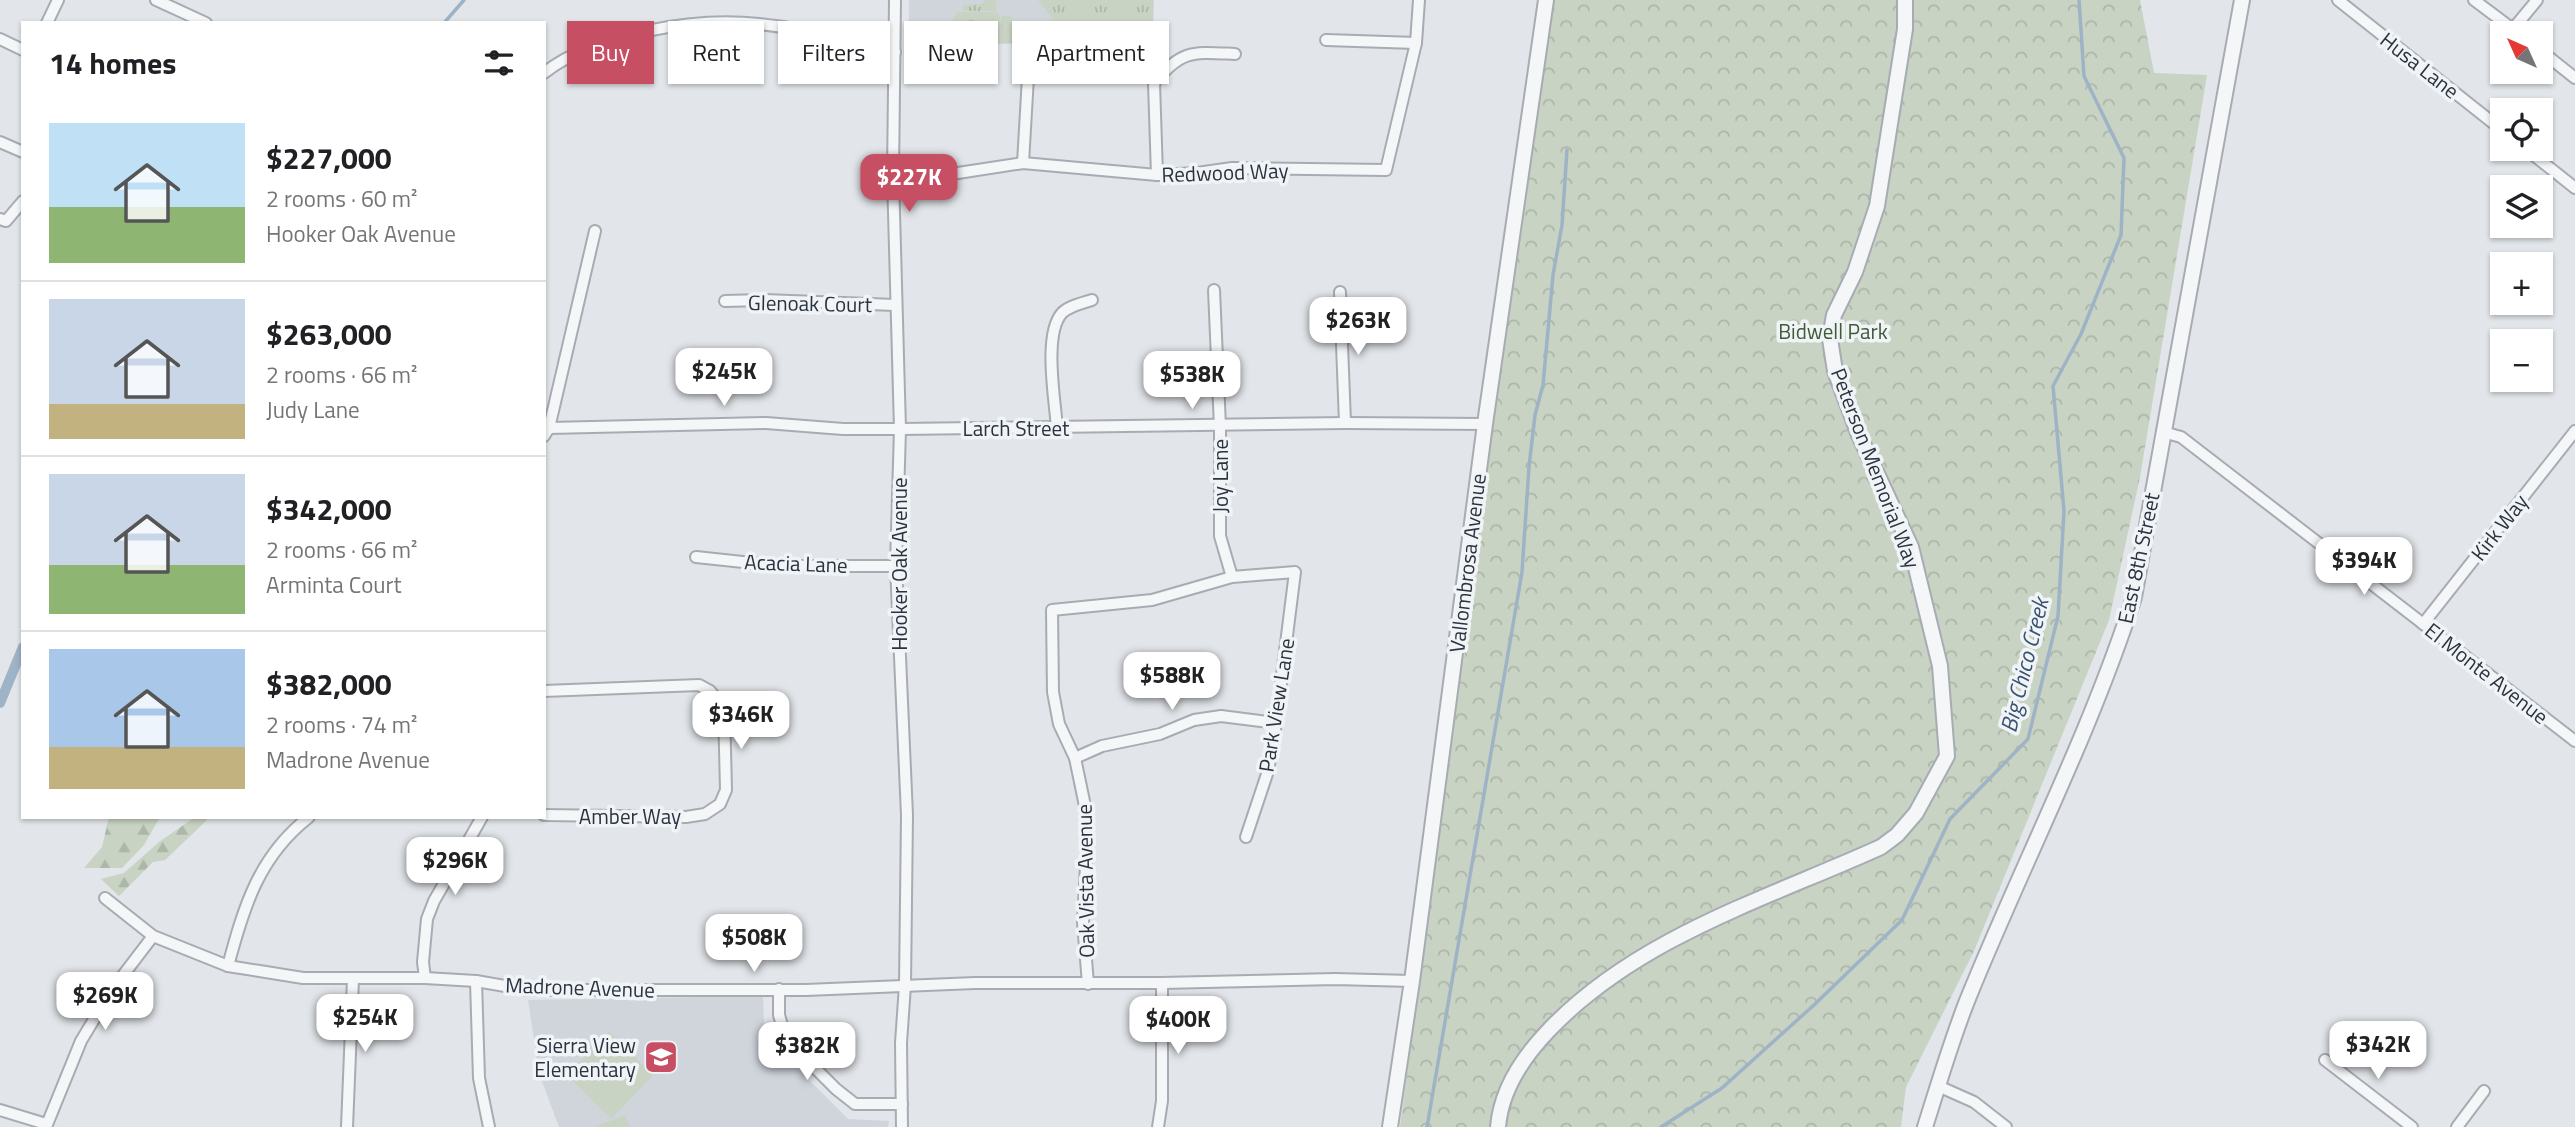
<!DOCTYPE html>
<html lang="en">
<head>
<meta charset="utf-8">
<style>
	body { margin:0; font-family:"Titillium Web",sans-serif; background:#f6f6f6; color:#202124; height:100vh; display:flex; flex-direction:column; font-size:26px; white-space:nowrap }
	* { box-sizing:border-box; margin:0 }
	p { font-size:23px; color:#757577 }
	.icon { flex:none; width:38px; height:38px; fill:none; stroke:currentColor; stroke-width:2; stroke-linecap:round; stroke-linejoin:round }
	.map { position:relative; flex:1; overflow:hidden }
	.sheet { position:absolute; left:21px; top:21px; width:525px; height:798px; display:flex; flex-direction:column; background:#fff; border-radius:0px; box-shadow:0 2px 5px #0004 }
	.sheet>* { flex:none }
	.banner { position:absolute; left:567px; top:21px; width:665px; height:63px; display:flex; gap:14px }
	.needle { width:46px; rotate:315deg }
	.fabs { position:absolute; left:2490px; top:21px; display:grid; gap:14px }
	.fabs a { display:grid; place-items:center; width:63px; height:63px; border-radius:0px; background:#fff; box-shadow:0 2px 5px #0004; font-size:35px }
	.price { position:absolute; translate:-50% -60px; padding:0 16px; border-radius:14px; background:#fff; color:#222; font-size:23px; line-height:46px; filter:drop-shadow(0 2px 4px #0008) }
	.price::after { content:''; position:absolute; left:50%; top:42px; width:21px; height:16px; margin-left:-10px; background:inherit; clip-path:polygon(0 0,100% 0,50% 100%) }
	.price.current { background:#c64f64; color:#fff }
	ul { padding:0; list-style:none }
	li { display:flex; align-items:center; gap:21px; height:175px; padding:0 28px }
	li+li { border-top:2px solid #e0e0e0 }
	li span { display:grid; place-items:center; flex:none; width:196px; height:140px; border-radius:0px; color:#555 }
	li>.icon { margin-inline-start:auto }
	span .icon { width:84px; height:84px; fill:#fffc; stroke-width:1 }
	li b { font-size:30px }
	h2 { display:flex; justify-content:space-between; align-items:center; height:84px; padding:0 28px; font-size:30px }
	.tag { padding:0 24px; border-radius:0px; background:#fff; box-shadow:0 2px 5px #0004; font-size:24px; line-height:63px }
	.tag.current { background:#c64f64; color:#fff }
	.map>svg:first-child { display:block }
</style>
</head>
<body>
<div class="map">
<svg width="2575" height="1127" viewBox="0 0 2575 1127">
	<defs>
		<pattern id="grass-tufts" width="24" height="20" patternUnits="userSpaceOnUse" patternTransform="scale(1.75)"><rect width="24" height="20" fill="#c8d3c3"/><path d="M3 7l-1-3M5 7V3M7 7l1-3M15 17l-1-3M17 17v-4M19 17l1-3" fill="none" stroke="#acb6a9"/></pattern>
		<pattern id="forest-firs" width="22" height="20" patternUnits="userSpaceOnUse" patternTransform="scale(1.75)"><rect width="22" height="20" fill="#c8d3c3"/><path d="M5 1l3.5 6h-7zM16 11l3.5 6h-7z" fill="#acb6a9"/></pattern>
		<pattern id="park-crowns" width="20" height="18" patternUnits="userSpaceOnUse" patternTransform="scale(1.75)"><rect width="20" height="18" fill="#c8d3c3"/><path d="M2 6a3 3 0 1 1 6 0M12 15a3 3 0 1 1 6 0" fill="none" stroke="#acb6a9"/></pattern>
	</defs>
	<rect width="100%" height="100%" fill="#e2e5e9"/>
	<g fill="#d0d4db">
		<path d="M 909,0 L 1154,0 L 1153,42 L 909,45 Z"/>
		<path d="M 763,996 L 764,1026 L 770,1041 L 848,1119 L 889,1121 L 888,1127 L 559,1127 L 539,1073 L 528,1000 Z"/>
	</g>
	<g fill="url(#grass-tufts)">
		<path d="M 986,0 L 996,0 L 996,11 L 963,11 L 963,5 L 981,4 Z"/>
		<path d="M 1038,0 L 1153,0 L 1152,41 L 1001,43 L 1001,16 L 1010,16 L 1028,39 L 1053,19 Z"/>
	</g>
	<g fill="url(#forest-firs)">
		<path d="M 109,817 L 160,817 L 144,845 L 122,868 L 84,868 L 102,847 Z"/>
		<path d="M 195,817 L 204,817 L 207,820 L 165,860 L 153,862 L 119,896 L 101,879 L 124,873 L 159,842 Z"/>
	</g>
	<g fill="url(#park-crowns)">
		<path d="M 1548,0 L 2140,0 L 2154,73 L 2207,75 L 2140,477 L 2109,620 L 1974,951 L 1906,1087 L 1901,1127 L 1400,1127 Z"/>
		<path d="M 958,12 L 996,12 L 1000,16 L 1000,43 L 953,44 L 953,18 Z"/>
	</g>
	<g fill="#c8d3c3">
		<path d="M 609,1032 L 653,1075 L 611,1119 L 567,1075 Z"/>
		<path d="M 625,1115 L 630,1127 L 594,1127 Z"/>
	</g>
	<g fill="none" stroke-linecap="round" stroke-linejoin="round">
		<g stroke="#9fb3c7" stroke-width="3.5">
			<path d="M 444,23 L 464,0"/>
			<path d="M 1427,1127 L 1522,572 L 1529,467 L 1535,415 L 1543,385 L 1553,275 L 1562,225 L 1567,150"/>
			<path d="M 1661,1127 L 1722,1088 L 1814,1005 L 1902,920 L 1950,819 L 2028,739 L 2058,616 L 2064,511 L 2053,386 L 2081,334 L 2121,235 L 2124,158 L 2084,76 L 2079,0"/>
		</g>
		<path stroke="#9fb3c7" stroke-width="10" d="M 0,703 L 23,647"/>
		<g stroke="#a7acb3" stroke-width="14">
			<g id="minor">
				<path d="M 156,0 L 206,23"/>
				<path d="M 895,0 L 893,176 L 900,429 L 896,566 L 907,815 L 905,985 L 901,1043 L 902,1127"/>
				<path d="M 2338,0 L 2502,130"/>
				<path d="M 2474,0 L 2518,33"/>
				<path d="M 47,23 L 58,0"/>
				<path d="M 2513,29 L 2537,0"/>
				<path d="M 0,39 L 23,50"/>
				<path d="M 1326,40 L 1416,43"/>
				<path d="M 2541,51 L 2575,78"/>
				<path d="M 544,73 C 595,33 696,17 759,24 C 777,26 795,28 812,34 C 823,38 835,44 847,46 C 862,50 879,49 895,52"/>
				<path d="M 0,142 L 23,152"/>
				<path d="M 2526,149 L 2575,188"/>
				<path d="M 1023,163 L 1028,77"/>
				<path d="M 1157,175 L 1154,83 C 1182,49 1193,52 1235,54"/>
				<path d="M 893,176 L 945,175 L 1023,163 L 1157,175 L 1197,173 L 1232,168 L 1386,170 L 1416,43 L 1419,0"/>
				<path d="M 0,219 L 6,221 L 23,201"/>
				<path d="M 1214,290 L 1220,427 L 1220,536 L 1232,577"/>
				<path d="M 1340,292 L 1345,423"/>
				<path d="M 725,301 L 764,300 L 895,305"/>
				<path d="M 549,428 L 766,423 L 843,429 L 900,429 L 1345,423 L 1485,424"/>
				<path d="M 1057,428 C 1055,400 1043,334 1062,313 C 1069,306 1082,303 1092,300"/>
				<path d="M 2163,432 L 2181,437 L 2575,741"/>
				<path d="M 544,436 L 549,428 L 595,231"/>
				<path d="M 696,557 L 781,566 L 896,566"/>
				<path d="M 2423,624 L 2575,431"/>
				<path d="M 544,691 L 699,685 L 710,691 L 724,708 L 726,790 L 720,804 L 705,814 L 686,817 L 544,815"/>
				<path d="M 1075,758 L 1102,746 L 1160,734 L 1194,720 L 1221,716 L 1276,723"/>
				<path d="M 105,898 L 153,936 L 228,966 L 303,978 L 425,978 L 476,981 L 528,990 L 806,990 L 975,983 L 1162,983 L 1335,979 L 1412,981"/>
				<path d="M 228,966 C 244,906 259,856 309,817"/>
				<path d="M 425,978 L 423,962 L 427,919 L 434,901 L 482,817"/>
				<path d="M 476,981 L 479,1078 L 489,1127"/>
				<path d="M 1088,984 L 1083,922 L 1087,847 L 1085,806 L 1075,758 L 1059,724 L 1053,692 L 1052,610 L 1152,600 L 1232,577 L 1295,572 L 1276,723 L 1268,771 L 1246,837"/>
				<path d="M 779,989 L 779,1015 L 786,1039 L 836,1089 L 855,1104 L 902,1104"/>
				<path d="M 2325,1060 L 2412,1127"/>
				<path d="M 1938,1086 L 1974,1102 L 2006,1127"/>
				<path d="M 0,1110 L 46,1124"/>
				<path d="M 46,1127 L 81,1041 L 111,991 L 153,936"/>
				<path d="M 347,1127 L 353,979"/>
				<path d="M 1158,1127 L 1162,1101 L 1162,983"/>
				<path d="M 2457,1127 L 2484,1091"/>
			</g>
		</g>
		<g stroke="#a7acb3" stroke-width="18">
			<g id="tertiary">
				<path d="M 1390,1127 L 1412,981 L 1485,424 L 1546,0"/>
				<path d="M 1498,1127 C 1501,1090 1524,1056 1549,1030 C 1638,937 1766,899 1881,847 L 1897,835 L 1916,813 L 1947,756 L 1940,666 L 1911,547 L 1859,435 L 1835,371 L 1830,339 L 1834,315 L 1855,272 L 1877,206 L 1905,29 L 1905,0"/>
				<path d="M 1925,1127 C 1939,1083 1952,1038 1969,996 C 2023,863 2090,734 2134,597 L 2242,0"/>
			</g>
		</g>
		<use href="#minor" stroke="#f4f6f8" stroke-width="10"/>
		<use href="#tertiary" stroke="#f4f6f8" stroke-width="14"/>
	</g>
	<defs>
		<g id="school-square" transform="scale(1.75)"><rect x="-9" y="-9" width="18" height="18" rx="4" fill="#c64f64" stroke="#f1f4f7"/><path d="M0-5L7-2L0 1L-7-2ZM-4 1L0 2.5L4 1V4Q0 6-4 4Z" fill="#fff"/></g>
	</defs>
	<g fill-rule="evenodd">
		<use href="#school-square" x="661" y="1057"/>
	</g>
	<g text-anchor="middle" dominant-baseline="central" stroke-width="7" stroke-linejoin="round" paint-order="stroke">
		<g font-size="21" fill="#2b3340" stroke="#f1f4f7">
			<text transform="translate(2420 65) rotate(38)">Husa Lane</text>
			<text transform="translate(1225 172) rotate(-2)">Redwood Way</text>
			<text transform="translate(810 303) rotate(1)">Glenoak Court</text>
			<text x="1016" y="428">Larch Street</text>
			<text transform="translate(1876 468) rotate(69)">Peterson Memorial Way</text>
			<text transform="translate(1220 476) rotate(-90)">Joy Lane</text>
			<text transform="translate(2499 527) rotate(-52)">Kirk Way</text>
			<text transform="translate(2138 558) rotate(-78)">East 8th Street</text>
			<text transform="translate(796 563) rotate(2)">Acacia Lane</text>
			<text transform="translate(1467 563) rotate(-83)">Vallombrosa Avenue</text>
			<text transform="translate(899 564) rotate(-90)">Hooker Oak Avenue</text>
			<text transform="translate(2487 673) rotate(38)">El Monte Avenue</text>
			<text transform="translate(1276 705) rotate(-81)">Park View Lane</text>
			<text x="630" y="816">Amber Way</text>
			<text transform="translate(1085 881) rotate(-91)">Oak Vista Avenue</text>
			<text transform="translate(580 987) rotate(2)">Madrone Avenue</text>
		</g>
		<g font-size="21" fill="#405b39" stroke="#f1f4f7">
			<text x="1833" y="331">Bidwell Park</text>
		</g>
		<g font-size="21" fill="#2b3340" stroke="#f1f4f7" text-anchor="end">
			<text x="636" y="1045">Sierra View<tspan x="636" dy="24">Elementary</tspan></text>
		</g>
		<g font-size="23" font-style="italic" fill="#385372" stroke="#f1f4f7">
			<text transform="translate(2024 665) rotate(-76)">Big Chico Creek</text>
		</g>
	</g>
</svg>
<div class="fabs">
<a><svg class="needle" viewBox="-14 -14 28 28"><path d="M0-13l5 13h-10z" fill="#e53935"/><path d="M0 13l5-13h-10z" fill="#757577"/></svg></a>
<a><svg class="icon" aria-label="locate" viewBox="0 0 24 24"><circle cx="12" cy="12" r="6"/><path d="M12 2v4M12 18v4M2 12h4M18 12h4"/></svg></a>
<a><svg class="icon" aria-label="layers" viewBox="0 0 24 24"><path d="M12 4l9 5-9 5-9-5zM3 14l9 5 9-5"/></svg></a>
<a>+</a>
<a>−</a>
</div>
<b class="price current" style="left:909px;top:214px">$227K</b>
<b class="price" style="left:1358px;top:357px">$263K</b>
<b class="price" style="left:724px;top:408px">$245K</b>
<b class="price" style="left:1192px;top:411px">$538K</b>
<b class="price" style="left:2364px;top:597px">$394K</b>
<b class="price" style="left:1172px;top:712px">$588K</b>
<b class="price" style="left:741px;top:751px">$346K</b>
<b class="price" style="left:455px;top:897px">$296K</b>
<b class="price" style="left:754px;top:974px">$508K</b>
<b class="price" style="left:105px;top:1032px">$269K</b>
<b class="price" style="left:365px;top:1054px">$254K</b>
<b class="price" style="left:1178px;top:1056px">$400K</b>
<b class="price" style="left:2378px;top:1081px">$342K</b>
<b class="price" style="left:807px;top:1082px">$382K</b>
<div class="banner">
<a class="tag current">Buy</a>
<a class="tag">Rent</a>
<a class="tag">Filters</a>
<a class="tag">New</a>
<a class="tag">Apartment</a>
</div>
<section class="sheet">
<h2>14 homes<svg class="icon" aria-label="filters" viewBox="0 0 24 24"><path d="M4 7h16M4 17h16"/><circle cx="9" cy="7" r="2"/><circle cx="15" cy="17" r="2"/></svg></h2>
<ul>
<li><span style="background:linear-gradient(#bfe0f5 60%,#8fb573 0)"><svg class="icon" aria-label="home" viewBox="0 0 24 24"><path d="M3 11l9-7 9 7M6 9v11h12V9"/></svg></span><div><b>$227,000</b><p>2 rooms · 60 m²</p><p>Hooker Oak Avenue</p></div></li>
<li><span style="background:linear-gradient(#c9d6e8 75%,#c2b280 0)"><svg class="icon" aria-label="home" viewBox="0 0 24 24"><path d="M3 11l9-7 9 7M6 9v11h12V9"/></svg></span><div><b>$263,000</b><p>2 rooms · 66 m²</p><p>Judy Lane</p></div></li>
<li><span style="background:linear-gradient(#c9d6e8 65%,#8fb573 0)"><svg class="icon" aria-label="home" viewBox="0 0 24 24"><path d="M3 11l9-7 9 7M6 9v11h12V9"/></svg></span><div><b>$342,000</b><p>2 rooms · 66 m²</p><p>Arminta Court</p></div></li>
<li><span style="background:linear-gradient(#a9c7e8 70%,#c2b280 0)"><svg class="icon" aria-label="home" viewBox="0 0 24 24"><path d="M3 11l9-7 9 7M6 9v11h12V9"/></svg></span><div><b>$382,000</b><p>2 rooms · 74 m²</p><p>Madrone Avenue</p></div></li>
</ul>
</section>
</div>
</body>
</html>
